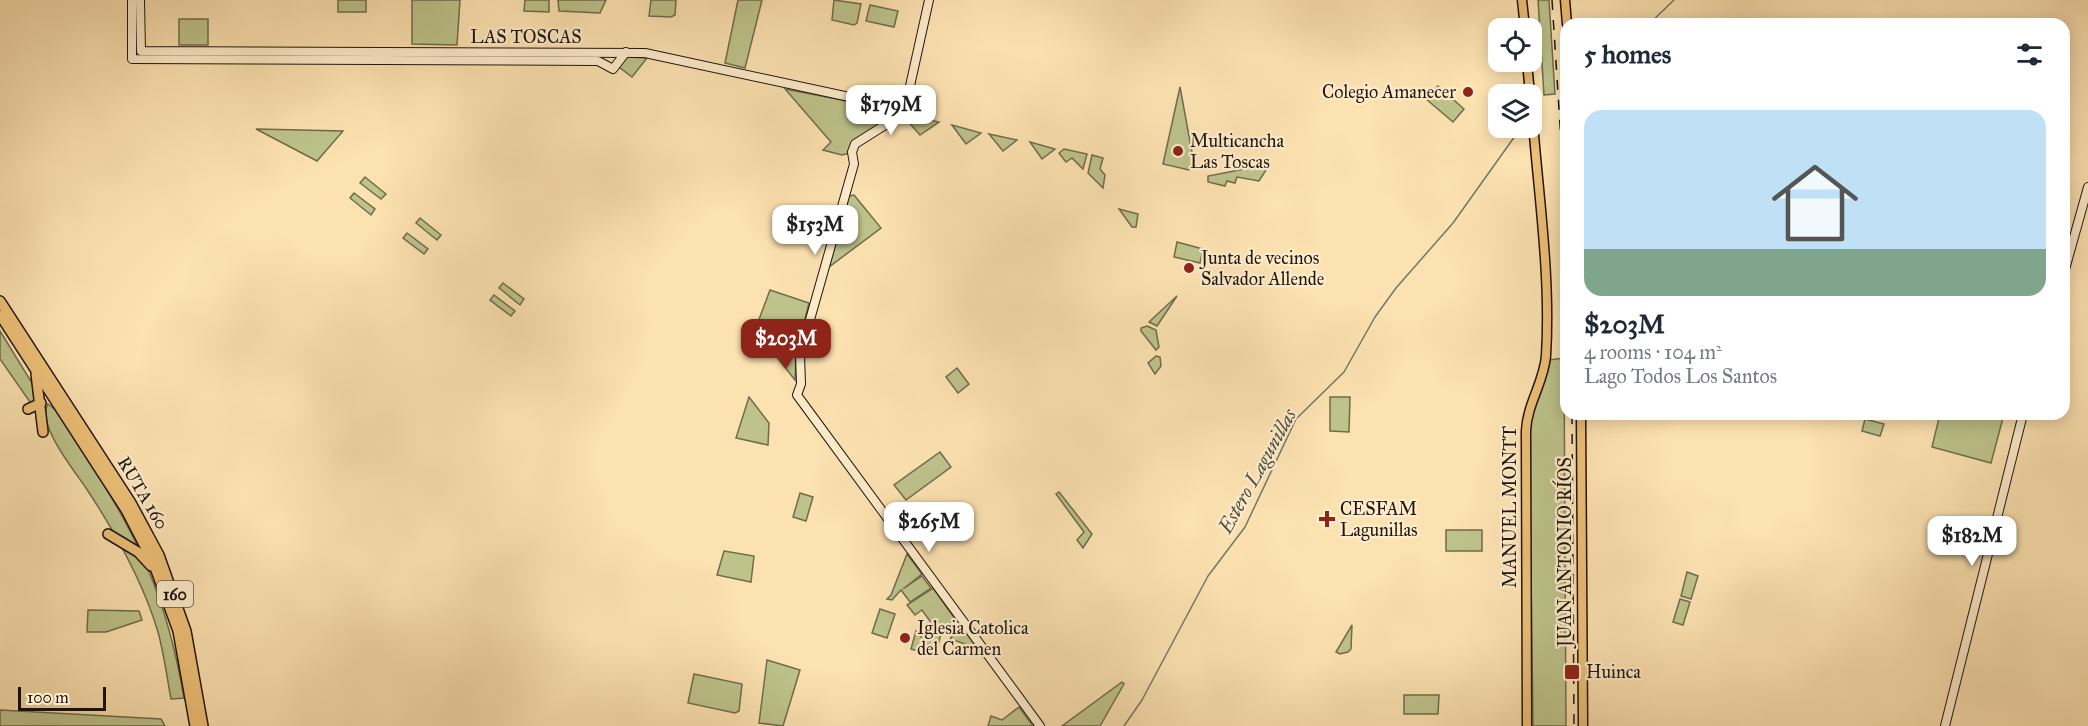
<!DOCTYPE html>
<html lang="en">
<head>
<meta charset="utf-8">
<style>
	body { margin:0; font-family:"IM FELL Great Primer",serif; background:#f2f2f3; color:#1f2937; height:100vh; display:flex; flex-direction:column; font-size:22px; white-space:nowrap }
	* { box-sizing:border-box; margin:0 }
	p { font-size:20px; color:#747a83 }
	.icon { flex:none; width:33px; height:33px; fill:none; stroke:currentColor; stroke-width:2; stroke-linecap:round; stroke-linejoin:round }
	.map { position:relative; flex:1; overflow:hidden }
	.panel { position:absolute; left:1560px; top:18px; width:510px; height:402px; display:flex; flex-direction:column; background:#fff; border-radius:18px; box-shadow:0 3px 15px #0003 }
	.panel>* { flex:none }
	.tools { position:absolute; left:1488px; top:18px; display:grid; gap:12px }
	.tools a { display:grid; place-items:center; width:54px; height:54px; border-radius:12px; background:#fff; box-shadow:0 3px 15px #0003; font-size:30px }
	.scale { position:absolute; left:18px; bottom:15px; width:88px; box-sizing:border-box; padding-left:6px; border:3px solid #20140a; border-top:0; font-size:16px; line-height:21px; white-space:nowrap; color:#20140a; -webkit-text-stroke:4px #feeccc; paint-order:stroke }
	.price { position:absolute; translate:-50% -51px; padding:0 14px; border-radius:12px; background:#fff; color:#222; font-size:20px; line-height:39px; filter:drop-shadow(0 2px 3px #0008) }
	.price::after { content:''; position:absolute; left:50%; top:36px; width:18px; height:14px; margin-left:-9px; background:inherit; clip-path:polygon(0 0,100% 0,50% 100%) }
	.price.current { background:#8f2418; color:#fff }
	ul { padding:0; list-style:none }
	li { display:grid; align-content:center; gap:12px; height:318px; padding:0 24px }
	li span { display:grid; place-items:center; height:186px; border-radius:18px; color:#555 }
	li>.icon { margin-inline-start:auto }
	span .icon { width:108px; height:108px; fill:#fffc; stroke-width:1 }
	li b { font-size:26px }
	h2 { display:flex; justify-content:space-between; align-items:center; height:72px; padding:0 24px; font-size:26px }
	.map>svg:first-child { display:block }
</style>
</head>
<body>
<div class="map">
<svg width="2088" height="726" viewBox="0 0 2088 726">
	<rect width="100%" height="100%" fill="#fde2b1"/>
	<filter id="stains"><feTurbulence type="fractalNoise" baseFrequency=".00333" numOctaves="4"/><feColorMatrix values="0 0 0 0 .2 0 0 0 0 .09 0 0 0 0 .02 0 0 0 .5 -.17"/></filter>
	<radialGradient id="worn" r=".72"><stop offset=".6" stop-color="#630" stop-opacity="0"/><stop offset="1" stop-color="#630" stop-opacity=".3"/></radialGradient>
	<g fill="#bec38c" stroke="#6f6c4b" stroke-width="1.5">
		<rect x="338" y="0" width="28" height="12"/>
		<path d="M 412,0 L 460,0 L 457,45 L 412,44 Z"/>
		<path d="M 525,0 L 549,0 L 549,12 L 524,11 Z"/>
		<path d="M 558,0 L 606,0 L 600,13 L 559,11 Z"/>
		<path d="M 651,0 L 676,0 L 675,15 L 671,17 L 649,16 Z"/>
		<path d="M 738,0 L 762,0 L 745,68 L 725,63 Z"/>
		<path d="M 834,0 L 861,4 L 857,23 L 854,25 L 832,20 Z"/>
		<path d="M 1538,0 L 1549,0 L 1555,94 L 1544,95 Z"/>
		<path d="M 870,5 L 898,11 L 894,27 L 866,21 Z"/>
		<rect x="179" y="19" width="29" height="26"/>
		<path d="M 627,57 L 647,58 L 632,77 L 619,67 Z"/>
		<path d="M 1438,86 L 1464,109 L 1453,122 L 1426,99 Z"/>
		<path d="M 1180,87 L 1194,163 L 1189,170 L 1163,164 Z"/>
		<path d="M 785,89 L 899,111 C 880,128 862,127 850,153 L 842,155 L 823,150 L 831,142 Z"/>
		<path d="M 912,116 L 939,122 L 920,135 L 906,119 Z"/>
		<path d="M 952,125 L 981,133 L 966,144 Z"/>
		<path d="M 256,129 L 343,131 L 317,161 Z"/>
		<path d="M 989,134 L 1017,140 L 1003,151 Z"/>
		<path d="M 1030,142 L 1055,149 L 1042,159 Z"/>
		<path d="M 1064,149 L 1087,154 L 1083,169 L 1072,158 L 1066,162 L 1059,153 Z"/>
		<path d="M 1092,155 L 1103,158 L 1100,169 L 1105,175 L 1103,188 L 1088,173 Z"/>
		<path d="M 1265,165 L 1268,167 L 1259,181 L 1237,177 L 1235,183 L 1227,181 L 1225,186 L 1208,182 L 1208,176 Z"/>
		<path d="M 365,177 L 386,194 L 381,199 L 360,183 Z"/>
		<path d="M 354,193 L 375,209 L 371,215 L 350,198 Z"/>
		<path d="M 854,195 L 881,228 L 829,267 L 849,196 Z"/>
		<path d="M 1119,209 L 1138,214 L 1136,227 L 1132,227 Z"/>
		<path d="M 420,218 L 441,235 L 437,240 L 416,223 Z"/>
		<path d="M 407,233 L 428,249 L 424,254 L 403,238 Z"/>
		<path d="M 1177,242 L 1203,249 L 1200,263 L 1174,257 Z"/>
		<path d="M 503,283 L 524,299 L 520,305 L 499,288 Z"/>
		<path d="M 770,290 L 809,303 L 796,355 L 795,380 L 755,330 Z"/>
		<path d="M 494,295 L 515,311 L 511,316 L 490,300 Z"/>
		<path d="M 1177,296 L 1157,326 L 1149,322 Z"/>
		<path d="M 1147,326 L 1156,330 L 1159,347 L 1156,350 L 1141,331 L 1141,328 Z"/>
		<path d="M 0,331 L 32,383 L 38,400 L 32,405 L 0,359 Z"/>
		<path d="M 1156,356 L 1160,357 L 1161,366 L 1155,374 L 1148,363 Z"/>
		<path d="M 1564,358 L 1566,726 L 1533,726 L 1529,423 L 1549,360 Z"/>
		<path d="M 957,368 L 969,384 L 958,393 L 946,377 Z"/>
		<path d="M 749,397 L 769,423 L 768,445 L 736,438 Z"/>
		<path d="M 1330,397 L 1350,397 L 1349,432 L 1330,431 Z"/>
		<path d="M 48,404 C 63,414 73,437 83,451 C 138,536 167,597 184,698 L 171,699 C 167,677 164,654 158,632 C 143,581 115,532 86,488 C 74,470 36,424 48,404 Z"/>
		<path d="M 1940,414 L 2004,414 L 1991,463 L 1932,447 Z"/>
		<path d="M 1865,419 L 1884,424 L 1880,436 L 1862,431 Z"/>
		<path d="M 940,452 L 951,467 L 906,500 L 894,485 Z"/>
		<path d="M 1059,492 L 1092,534 L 1083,548 L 1077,540 L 1084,532 L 1056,494 Z"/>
		<path d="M 800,493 L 813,497 L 806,521 L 793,517 Z"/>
		<rect x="1446" y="530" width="36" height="21"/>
		<path d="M 724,551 L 754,556 L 751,582 L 717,575 Z"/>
		<path d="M 907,554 L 922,574 L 903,589 L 922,576 L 931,588 L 910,602 L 901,590 L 892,600 L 887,599 L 891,595 Z"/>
		<path d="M 1687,572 L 1698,576 L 1691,599 L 1681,596 Z"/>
		<path d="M 933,588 L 955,619 L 942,630 L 935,656 L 911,649 L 916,631 L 921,637 L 935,628 L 922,610 L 915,615 L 907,605 Z"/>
		<path d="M 1680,599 L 1690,602 L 1683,625 L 1673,622 Z"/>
		<path d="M 880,609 L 895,614 L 887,638 L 872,633 Z"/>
		<path d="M 88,610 L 139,611 L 142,620 L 106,632 L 87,632 Z"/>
		<path d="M 1352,625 L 1351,649 L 1348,652 L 1340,654 L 1336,652 Z"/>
		<path d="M 959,628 L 963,628 L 975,645 L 974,647 L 950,639 Z"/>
		<path d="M 767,660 L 800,670 L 783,726 L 759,723 Z"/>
		<path d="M 694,674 L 742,684 L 739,711 L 735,713 L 688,703 Z"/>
		<path d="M 1122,682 L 1124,684 L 1100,726 L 1062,726 Z"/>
		<path d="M 1404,695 L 1439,695 L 1438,714 L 1404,714 Z"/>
		<path d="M 1019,707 L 1033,726 L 988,726 L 991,716 L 1002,720 Z"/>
		<path d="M 0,710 L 161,719 L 165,726 L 0,726 Z"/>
	</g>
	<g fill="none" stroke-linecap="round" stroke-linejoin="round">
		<g stroke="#6c796c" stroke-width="1.5">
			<path d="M 1649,24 L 1674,0"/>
			<path d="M 1124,726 L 1142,700 L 1208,576 L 1245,527 L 1296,419 L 1344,372 L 1375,317 L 1396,288 L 1453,223 L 1520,129"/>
		</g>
		<g stroke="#20140a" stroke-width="10">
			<g id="secondary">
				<path d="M 132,0 L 132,59 L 598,61 L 613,69 L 626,52"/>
				<path d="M 140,0 L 141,51 L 645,53 L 905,109"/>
				<path d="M 929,0 L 904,113 L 855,144 L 852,152 L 854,164 L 800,355 L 801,384 L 797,395 L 1040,726"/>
				<path d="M 2064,273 L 2088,187"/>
				<path d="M 1945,726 L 2023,414"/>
			</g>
		</g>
		<g stroke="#20140a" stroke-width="11">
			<g id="primary">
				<path d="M 1522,0 L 1525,28"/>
				<path d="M 1565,0 L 1567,24"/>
				<path d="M 1527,62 L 1530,94"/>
				<path d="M 1581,414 L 1583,726"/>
				<path d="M 1527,726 L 1526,431 C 1527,404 1544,382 1546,356 C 1551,275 1538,192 1532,111"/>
			</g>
		</g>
		<g stroke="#20140a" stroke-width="12">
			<g id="highway">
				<path d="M 0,301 L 131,503 L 159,555 L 186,631 L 203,726"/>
				<path d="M 0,315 L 126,510 L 153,562 L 178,631 L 195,726"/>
				<path d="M 36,374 L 43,432"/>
				<path d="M 28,409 L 41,403"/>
				<path d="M 108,534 L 138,552 L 151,566"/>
			</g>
		</g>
		<use href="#secondary" stroke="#feeccc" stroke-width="8"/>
		<use href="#primary" stroke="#eec178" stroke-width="8"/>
		<use href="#highway" stroke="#eec178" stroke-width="9"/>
		<g stroke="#20140a" stroke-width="1.5" stroke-dasharray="10 10" stroke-linecap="butt">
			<path d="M 1552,0 L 1566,218"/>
			<path d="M 1572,414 L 1574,726"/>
		</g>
	</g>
	<g fill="#8f2418" stroke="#feeccc" stroke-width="2">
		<circle cx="1468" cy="92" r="6"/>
		<circle cx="1178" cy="151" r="6"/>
		<circle cx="1189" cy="268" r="6"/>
		<path d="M1324 510h6v6h6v6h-6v6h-6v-6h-6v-6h6z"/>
		<circle cx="905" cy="638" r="6"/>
		<rect x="1564" y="664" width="16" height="16" rx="3"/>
	</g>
	<g text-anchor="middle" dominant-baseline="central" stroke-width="4.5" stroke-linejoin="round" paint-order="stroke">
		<rect fill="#feeccc" stroke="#635544" stroke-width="1.5" x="157" y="581" width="36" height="26" rx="4.5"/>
		<g font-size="16" font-weight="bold" fill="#20140a">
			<text x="175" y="594">160</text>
		</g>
		<g font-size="18" fill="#20140a" stroke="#feeccc">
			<text x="526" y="37">LAS TOSCAS</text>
			<text transform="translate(143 493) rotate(59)">RUTA 160</text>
			<text transform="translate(1510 507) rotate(-90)">MANUEL MONTT</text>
			<text transform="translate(1565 552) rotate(-90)">JUAN ANTONIO RÍOS</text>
		</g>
		<g font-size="18" fill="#20140a" stroke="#feeccc" text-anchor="start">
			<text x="1456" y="92" text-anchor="end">Colegio Amanecer</text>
			<text x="1190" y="141">Multicancha<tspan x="1190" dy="21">Las Toscas</tspan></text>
			<text x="1201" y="258">Junta de vecinos<tspan x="1201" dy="21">Salvador Allende</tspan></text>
			<text x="1340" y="509">CESFAM<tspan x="1340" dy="21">Lagunillas</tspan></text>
			<text x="917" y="628">Iglesia Catolica<tspan x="917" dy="21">del Carmen</tspan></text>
			<text x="1586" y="672">Huinca</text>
		</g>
		<g font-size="20" font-style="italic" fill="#4c4f43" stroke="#feeccc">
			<text transform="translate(1257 471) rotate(-61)">Estero Lagunillas</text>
		</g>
	</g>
	<rect width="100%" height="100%" filter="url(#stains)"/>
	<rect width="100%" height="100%" fill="url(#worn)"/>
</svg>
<div class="tools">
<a><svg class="icon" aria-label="locate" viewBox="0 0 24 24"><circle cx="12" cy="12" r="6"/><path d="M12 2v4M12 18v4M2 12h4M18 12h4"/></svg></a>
<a><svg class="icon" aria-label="layers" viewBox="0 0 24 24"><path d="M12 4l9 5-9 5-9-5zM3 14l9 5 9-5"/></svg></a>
</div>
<div class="scale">100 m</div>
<b class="price" style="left:891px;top:136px">$179M</b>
<b class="price" style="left:815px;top:256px">$153M</b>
<b class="price current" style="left:786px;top:370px">$203M</b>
<b class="price" style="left:929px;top:553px">$265M</b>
<b class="price" style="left:1972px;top:567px">$182M</b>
<section class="panel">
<h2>5 homes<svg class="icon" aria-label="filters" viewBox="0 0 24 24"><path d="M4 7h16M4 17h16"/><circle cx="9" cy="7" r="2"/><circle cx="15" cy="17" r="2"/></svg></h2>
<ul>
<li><span style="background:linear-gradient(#bfe0f5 75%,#7fa58c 0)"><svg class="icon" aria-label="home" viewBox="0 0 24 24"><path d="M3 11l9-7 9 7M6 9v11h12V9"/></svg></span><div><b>$203M</b><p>4 rooms · 104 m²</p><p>Lago Todos Los Santos</p></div></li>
</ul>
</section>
</div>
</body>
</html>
